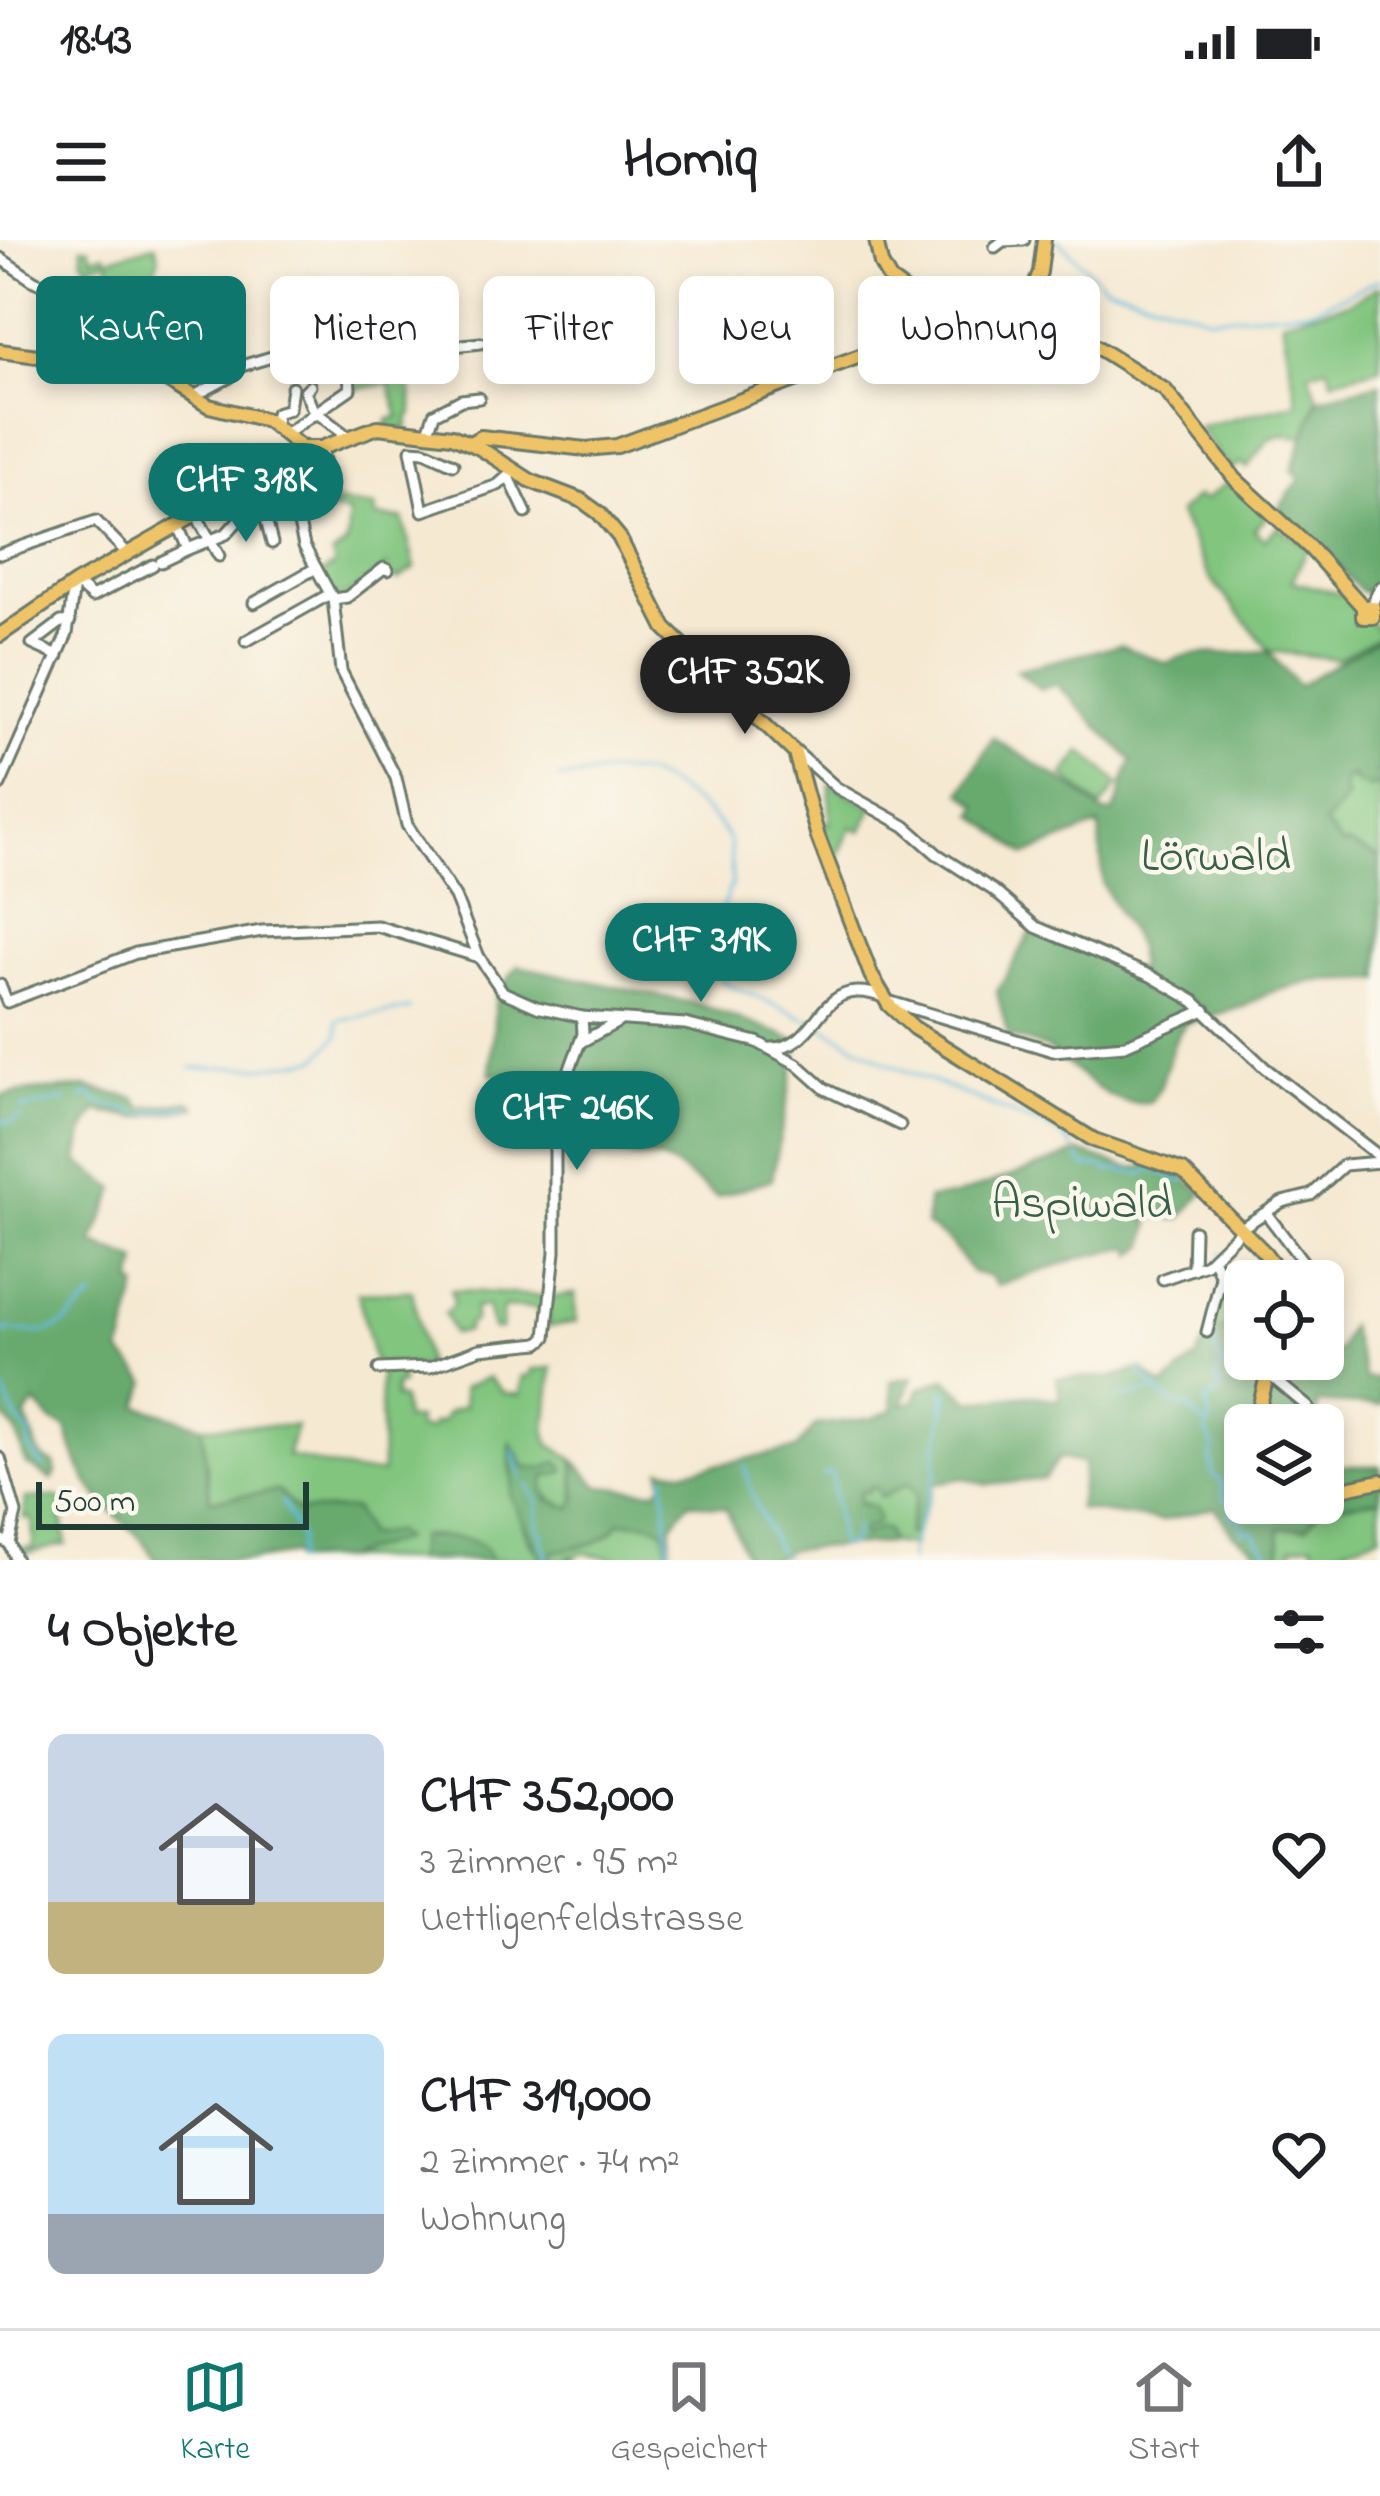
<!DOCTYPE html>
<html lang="de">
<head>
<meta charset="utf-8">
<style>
	body { margin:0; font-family:"Indie Flower",sans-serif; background:#f2f2f2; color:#202124; height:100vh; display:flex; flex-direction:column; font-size:45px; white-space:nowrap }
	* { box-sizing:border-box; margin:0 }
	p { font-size:39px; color:#757577 }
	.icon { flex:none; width:66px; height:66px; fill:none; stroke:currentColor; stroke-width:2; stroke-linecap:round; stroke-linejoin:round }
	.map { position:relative; height:1320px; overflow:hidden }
	.panel { display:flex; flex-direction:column; background:#fff; flex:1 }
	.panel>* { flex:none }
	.hud { position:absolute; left:36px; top:36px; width:1308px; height:108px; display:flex; gap:24px }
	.controls { position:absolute; left:1224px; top:1020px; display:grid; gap:24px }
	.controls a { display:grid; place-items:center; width:120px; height:120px; border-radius:18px; background:#fff; box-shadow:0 6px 18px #0003; font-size:60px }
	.scale { position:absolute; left:36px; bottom:30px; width:273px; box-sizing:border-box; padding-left:12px; border:6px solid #1f3d34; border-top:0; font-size:33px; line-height:42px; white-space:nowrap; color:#1f3d34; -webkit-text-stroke:9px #fbf7ec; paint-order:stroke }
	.price { position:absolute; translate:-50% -102px; padding:0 27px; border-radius:42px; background:#0f766e; color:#fff; font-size:39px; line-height:78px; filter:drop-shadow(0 3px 6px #0008) }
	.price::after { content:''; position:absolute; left:50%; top:72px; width:36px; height:27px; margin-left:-18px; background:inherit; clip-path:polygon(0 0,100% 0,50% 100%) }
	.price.active { background:#222; color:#fff }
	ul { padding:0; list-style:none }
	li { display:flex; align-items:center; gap:36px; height:300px; padding:0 48px }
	li span { display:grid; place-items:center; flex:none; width:336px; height:240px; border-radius:18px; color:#555 }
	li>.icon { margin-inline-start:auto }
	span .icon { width:144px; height:144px; fill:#fffc; stroke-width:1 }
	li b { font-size:51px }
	h2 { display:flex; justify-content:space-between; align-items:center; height:144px; padding:0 48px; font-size:51px }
	.tag { padding:0 42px; border-radius:18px; background:#fff; box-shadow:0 6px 18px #0003; font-size:42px; line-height:108px }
	.tag.active { background:#0f766e; color:#fff }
	.status { display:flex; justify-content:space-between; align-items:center; height:84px; padding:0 60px; background:#fff; direction:ltr }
	.status svg { height:33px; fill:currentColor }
	header { display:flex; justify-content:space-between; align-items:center; height:156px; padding:0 48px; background:#fff; font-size:54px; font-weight:800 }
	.menu { display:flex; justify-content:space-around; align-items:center; height:168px; border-top:3px solid #e0e0e0; background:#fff; font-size:33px; color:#757577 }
	.menu a { display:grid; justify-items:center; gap:6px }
	.menu .active { color:#0f766e }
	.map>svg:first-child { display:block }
</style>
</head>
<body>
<div class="status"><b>18:43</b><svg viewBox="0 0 49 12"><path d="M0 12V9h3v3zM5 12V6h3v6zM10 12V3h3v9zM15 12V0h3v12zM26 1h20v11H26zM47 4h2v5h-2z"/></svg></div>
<header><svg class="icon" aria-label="menu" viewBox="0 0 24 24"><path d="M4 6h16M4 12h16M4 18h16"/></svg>Homiq<svg class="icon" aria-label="share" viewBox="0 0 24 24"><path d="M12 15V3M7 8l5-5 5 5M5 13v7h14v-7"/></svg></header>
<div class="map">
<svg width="1380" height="1320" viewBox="0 0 1380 1320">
	<rect width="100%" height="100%" fill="#fbf7ec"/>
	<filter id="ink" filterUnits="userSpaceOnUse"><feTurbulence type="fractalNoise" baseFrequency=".00833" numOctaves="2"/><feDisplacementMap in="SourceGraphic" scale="24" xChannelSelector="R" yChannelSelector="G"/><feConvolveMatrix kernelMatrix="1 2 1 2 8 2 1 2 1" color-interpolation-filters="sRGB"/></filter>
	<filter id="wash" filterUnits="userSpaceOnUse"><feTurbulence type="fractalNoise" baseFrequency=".004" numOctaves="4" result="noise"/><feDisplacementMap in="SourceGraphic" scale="48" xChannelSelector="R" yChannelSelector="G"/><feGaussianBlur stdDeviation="2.7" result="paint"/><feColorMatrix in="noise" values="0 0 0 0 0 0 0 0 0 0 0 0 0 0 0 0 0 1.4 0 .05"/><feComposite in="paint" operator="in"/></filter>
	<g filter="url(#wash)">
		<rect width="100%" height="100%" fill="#f5e9d2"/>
		<g fill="#81c57f" stroke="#50815a" stroke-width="3">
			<path d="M 155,5 L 159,17 L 151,41 L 119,54 L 107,20 L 88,26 L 82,18 L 82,7 L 89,7 L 92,17 L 105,14 L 107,19 Z"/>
			<path d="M 1380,46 L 1380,128 L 1332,140 L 1328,127 L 1309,132 L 1318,158 L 1305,197 L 1280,195 L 1269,199 L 1247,228 L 1241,222 L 1231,231 L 1198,187 L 1297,163 L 1282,80 L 1346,64 Z"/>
			<path d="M 438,123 L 439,139 L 410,142 L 413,174 L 409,176 L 407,189 L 386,188 L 389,179 L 399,177 L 389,143 L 352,150 L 350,132 Z"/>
			<path d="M 1230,241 L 1270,274 L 1254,290 L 1265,299 L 1278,287 L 1308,308 L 1292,341 L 1352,357 L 1380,395 L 1337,419 L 1270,411 L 1210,338 L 1178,273 L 1197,256 L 1204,260 Z"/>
			<path d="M 314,260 L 375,267 L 376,277 L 403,279 L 415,328 L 397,340 L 387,326 L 347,356 L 333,358 L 320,335 L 335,325 L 332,315 L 347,304 L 349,273 L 317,268 L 297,280 L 286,269 L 309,268 Z"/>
			<path d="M 1082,511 L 1119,544 L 1101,568 L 1064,535 Z"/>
			<path d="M 1347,538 L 1380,546 L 1380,618 L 1345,607 L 1324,584 L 1347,558 L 1343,548 Z"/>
			<path d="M 830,544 L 873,568 L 861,591 L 851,587 L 832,630 L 815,584 L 830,583 Z"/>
			<path d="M 1253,1032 L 1253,1041 L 1245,1041 L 1245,1087 L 1210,1090 L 1227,1033 Z"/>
			<path d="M 451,1050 L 552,1057 L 575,1054 L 576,1082 L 548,1087 L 549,1076 L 539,1076 L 536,1068 L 503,1067 L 501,1089 L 493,1089 L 487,1067 L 475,1067 L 474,1082 L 468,1084 L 467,1091 L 453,1094 L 445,1073 L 454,1064 Z"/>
			<path d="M 412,1051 L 427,1126 L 375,1125 L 358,1053 Z"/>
			<path d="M 552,1128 L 546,1190 L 549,1204 L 574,1220 L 575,1265 L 568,1268 C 540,1255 535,1247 557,1222 L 545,1228 L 524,1227 L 519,1215 C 513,1247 516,1266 526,1295 C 529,1304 539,1311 543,1320 L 491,1320 C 484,1293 443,1298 419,1296 L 416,1320 L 344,1318 L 402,1298 L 394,1292 L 367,1296 L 354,1269 L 297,1271 L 278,1251 L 210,1260 L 202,1186 L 296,1186 L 287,1216 L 353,1232 L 382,1233 L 380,1131 L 399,1130 L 402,1144 L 395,1146 L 395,1158 L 402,1159 L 405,1180 L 417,1179 L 417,1189 L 432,1189 L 432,1184 L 442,1182 L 447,1173 L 464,1166 L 463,1148 L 488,1137 L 504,1153 L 520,1155 L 522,1136 L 531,1135 L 531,1130 Z"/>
			<path d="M 908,1244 L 917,1255 L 907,1293 L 914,1296 L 912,1306 L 890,1303 L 875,1293 L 863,1298 L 863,1290 L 875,1285 L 878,1278 L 867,1264 L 858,1263 L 859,1252 L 876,1247 L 881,1257 Z"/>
			<path d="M 56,1257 L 61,1261 L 71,1260 L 71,1266 L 61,1271 L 66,1304 L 16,1316 L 13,1308 L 34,1308 L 32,1279 L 24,1278 L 26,1259 Z"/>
			<path d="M 1380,1259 L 1380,1295 L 1316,1317 L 1313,1303 L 1292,1307 L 1294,1320 L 1281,1320 L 1278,1288 L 1307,1287 L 1321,1267 Z"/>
			<path d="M 619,1282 L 651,1283 L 664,1289 L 669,1320 L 625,1320 L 584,1313 L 567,1317 L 578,1320 L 550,1320 L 553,1312 C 578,1306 606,1306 619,1282 Z"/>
		</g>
		<g fill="#68aa6e" stroke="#447451" stroke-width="3">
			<path d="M 1380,143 L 1380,342 L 1374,356 L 1360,351 L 1325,313 L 1320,316 L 1275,273 L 1300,239 L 1292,230 L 1318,158 Z"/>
			<path d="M 1380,397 L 1380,532 L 1376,533 L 1380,534 L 1380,546 L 1366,547 L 1354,541 L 1355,536 L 1347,537 L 1343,548 L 1347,558 L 1324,584 L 1343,606 L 1348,604 L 1380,618 L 1380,739 L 1315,741 L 1271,752 L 1245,766 L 1185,784 L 1175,800 L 1160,848 L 1150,862 C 1110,869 1081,834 1052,812 C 1040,804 1022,801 1008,796 L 997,752 L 1034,687 L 1138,732 L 1137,706 L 1103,645 L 1099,585 L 1026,615 L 975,575 L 979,566 L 962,552 L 993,498 L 1073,547 L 1103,573 L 1113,573 C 1122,557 1123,539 1132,521 L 1056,444 L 1040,449 L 1016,430 L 1120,405 L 1168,424 C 1192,405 1237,419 1268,411 L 1298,446 Z"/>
			<path d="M 518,726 L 702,765 L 799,801 L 772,939 L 717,957 L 676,927 L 658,919 L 626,915 L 535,846 L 490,833 L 496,755 Z"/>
			<path d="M 84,847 L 135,858 L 142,868 L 190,861 L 196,867 L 138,878 L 96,871 L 83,893 L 78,922 L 116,949 L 93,1003 L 138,1021 L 133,1044 L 138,1046 L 121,1113 L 147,1142 L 139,1166 L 202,1186 L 210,1260 L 278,1251 L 297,1271 L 354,1269 L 367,1296 L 394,1292 L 403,1299 L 344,1318 L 295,1320 L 294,1314 L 251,1320 L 155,1320 C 141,1290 110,1276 92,1249 C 80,1232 72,1209 67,1188 L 51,1181 L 35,1162 L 25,1178 C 38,1194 31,1218 54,1223 L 56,1233 L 52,1240 L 26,1224 L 16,1192 L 0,1172 L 0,856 C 31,848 54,852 84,847 Z"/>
			<path d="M 1079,912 L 1128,928 L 1145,927 L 1147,923 L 1168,926 L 1203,953 L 1180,979 L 1151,976 L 1146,1005 L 1134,1015 L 1131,1007 L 1083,1017 L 997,1046 L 991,1037 L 972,1032 L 947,999 L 926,985 L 928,959 L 955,956 Z"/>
			<path d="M 1349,1086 L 1365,1138 L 1380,1139 L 1380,1165 L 1317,1163 L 1317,1185 L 1312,1185 L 1305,1171 L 1305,1185 L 1245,1185 L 1245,1263 L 1323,1263 L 1323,1226 L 1380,1226 L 1380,1259 L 1321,1267 L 1307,1287 L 1279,1288 L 1281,1320 L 1261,1320 L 1253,1307 L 1232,1293 L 1215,1267 L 1162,1281 L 1078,1269 L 1084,1224 L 1059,1218 L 1044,1239 L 988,1245 L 963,1238 L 934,1244 L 914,1296 L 907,1294 L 916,1255 L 908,1244 L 881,1257 L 875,1247 L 870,1247 L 868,1252 L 860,1251 L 858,1264 L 873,1266 L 878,1279 L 875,1285 L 863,1290 L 863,1297 L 880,1288 L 886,1290 L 890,1303 L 790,1310 L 770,1320 L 737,1320 L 745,1315 L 726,1268 L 689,1262 L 671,1286 L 669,1320 L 664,1289 L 651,1283 L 619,1282 C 606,1306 578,1306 553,1312 L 550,1320 L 543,1320 C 531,1297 519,1278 510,1254 C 516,1236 506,1222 511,1203 L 524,1227 L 545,1228 L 557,1222 L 564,1228 L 564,1232 L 545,1237 L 543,1249 L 548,1259 L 572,1268 L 576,1258 L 574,1220 L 599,1246 L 656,1251 L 663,1244 L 661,1229 L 685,1231 L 796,1209 L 816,1185 L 873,1178 L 893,1170 L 891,1141 L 913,1137 L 902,1164 L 915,1161 L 919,1149 L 946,1138 L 971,1161 L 1029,1155 L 1061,1160 L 1057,1138 L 1111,1137 L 1142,1129 L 1163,1147 L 1196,1118 L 1206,1101 L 1211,1101 L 1213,1091 L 1245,1089 L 1245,1119 L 1323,1119 L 1323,1114 L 1338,1111 Z"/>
			<path d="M 419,1296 C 443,1298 484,1293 491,1320 L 416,1320 Z"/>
		</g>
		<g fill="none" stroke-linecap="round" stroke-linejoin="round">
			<g stroke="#62bbdf" stroke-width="3">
				<path d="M 1058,0 L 1104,45 L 1211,77 L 1311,70 L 1380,39"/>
				<path d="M 559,539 C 623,532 643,520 696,564 C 710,575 721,585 729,601"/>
				<path d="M 730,604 L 732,642"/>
				<path d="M 731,645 C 720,678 697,714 725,743 L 816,783 L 889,824 L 1040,885"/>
				<path d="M 191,828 L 264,827 L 317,819 L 338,796 L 338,780 L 410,769"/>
				<path d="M 81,858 L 89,854 C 103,869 120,866 138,874"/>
				<path d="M 21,869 L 65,860"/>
				<path d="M 143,873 L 190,866"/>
				<path d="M 0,880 L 9,883 L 21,877"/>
				<path d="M 1046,887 L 1061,894 L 1073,908"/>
				<path d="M 1078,916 L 1085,927 L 1101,926 L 1111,932 L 1117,929 L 1141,934 L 1151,928 L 1184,942"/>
				<path d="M 1222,1014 L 1224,1030"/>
				<path d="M 1210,1092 L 1222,1127 L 1215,1141 L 1220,1143 L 1220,1151 L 1206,1162 L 1211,1179 L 1206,1192 L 1214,1206 L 1211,1218 L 1213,1236 L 1221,1240 L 1223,1257 L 1233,1265 L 1230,1274 L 1243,1284 L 1241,1291 L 1252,1290 L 1271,1316"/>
				<path d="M 0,1095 L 5,1090 C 61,1095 54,1093 94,1057"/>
				<path d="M 1140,1131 L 1162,1156 L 1180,1167 L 1187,1166 L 1205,1185"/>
				<path d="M 0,1143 L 15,1176 L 30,1194 L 29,1208 L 44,1227"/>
				<path d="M 1120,1157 L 1158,1151"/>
				<path d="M 943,1170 L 944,1149"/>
				<path d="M 513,1211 L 522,1238"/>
				<path d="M 744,1226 L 756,1265 L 779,1312"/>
				<path d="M 664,1235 L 669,1320"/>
				<path d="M 823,1235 L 831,1233"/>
				<path d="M 832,1235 L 840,1306"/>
				<path d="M 527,1244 L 537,1261 L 537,1290 L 543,1294 L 541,1301 L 548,1320"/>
				<path d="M 282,1261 L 300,1298 L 296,1320"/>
				<path d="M 843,1305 L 853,1303 L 855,1286"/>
				<path d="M 911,1306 L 936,1233 L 935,1218 L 948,1151"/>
				<path d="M 783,1316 L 785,1320"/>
				<path d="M 910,1320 L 911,1309"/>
			</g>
		</g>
	</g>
	<g filter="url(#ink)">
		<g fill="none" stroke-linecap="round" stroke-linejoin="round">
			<g stroke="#6a796b" stroke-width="15">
				<g id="minor">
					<path d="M 995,7 L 1003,1 L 1024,0"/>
					<path d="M 0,18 L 34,41 L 75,58 L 146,120 L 149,130"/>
					<path d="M 970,94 L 1000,86"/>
					<path d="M 285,112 L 291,130"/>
					<path d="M 348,117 L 481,103"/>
					<path d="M 310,146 L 305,151 L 315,175"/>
					<path d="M 192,157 L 230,137 L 238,127 L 315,104 L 313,100"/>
					<path d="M 317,173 L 347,196"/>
					<path d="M 275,185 L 276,173 L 289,169 L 292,147"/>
					<path d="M 428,192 L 434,174 L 461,160 L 479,158"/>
					<path d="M 285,194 L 350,149 L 348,118 L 338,77"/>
					<path d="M 453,224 L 425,211 L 411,210 L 423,271 L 498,245 L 514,231"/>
					<path d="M 509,237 L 526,273"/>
					<path d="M 272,250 L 299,284 L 304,306 L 333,359 L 341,431 L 396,538 L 407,585 L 455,657 L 479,717 L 503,752 L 537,767 L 582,777 L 685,784 L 757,802 L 797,824 L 825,849 L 900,885"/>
					<path d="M 319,252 L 326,228 L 321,208"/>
					<path d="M 261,261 L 272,303"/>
					<path d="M 200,282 L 219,316"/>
					<path d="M 188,309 L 226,294 L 244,274 L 261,264"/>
					<path d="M 0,314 L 96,281 L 128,314"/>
					<path d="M 161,322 L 188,309 L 178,286"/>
					<path d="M 76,343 L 92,357 L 153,325"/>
					<path d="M 333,359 L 347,357 L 384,328 L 388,330"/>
					<path d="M 254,363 L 316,328"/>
					<path d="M 1371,366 L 1380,347"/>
					<path d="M 246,401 L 330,354"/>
					<path d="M 58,416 L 32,404 L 61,382 L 70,381"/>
					<path d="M 793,509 L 837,548 L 905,586 L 937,614 L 993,650 L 1036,687 L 1151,736 L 1194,761 L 1265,828 L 1380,917"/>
					<path d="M 0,545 L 67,394 L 74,345"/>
					<path d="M 0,745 L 7,762 L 136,713 L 262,691 L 377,686 L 479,717"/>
					<path d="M 891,762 L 1053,811 L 1125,805 L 1205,770"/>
					<path d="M 581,802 L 618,782"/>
					<path d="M 772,808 C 823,807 816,732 883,757"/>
					<path d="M 1266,973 L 1304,1023 L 1312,1041"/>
					<path d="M 1193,1029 L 1194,991"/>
					<path d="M 1163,1039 L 1206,1024 L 1246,985 L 1282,962 L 1311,955 L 1344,925 L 1380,922"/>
					<path d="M 1207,1092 L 1221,1037 L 1213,1018"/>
					<path d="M 1323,1100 L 1323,1101"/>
					<path d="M 379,1129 L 430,1127 L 480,1109 L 539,1103 L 546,1097 L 555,1012 L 555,903 L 570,829 L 583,794 L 582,777"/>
					<path d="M 1267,1133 L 1308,1167 L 1310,1185"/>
					<path d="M 0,1218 L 16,1273 L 9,1303"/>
					<path d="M 0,1299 L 9,1303 L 16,1320"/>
				</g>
			</g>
			<g stroke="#6a796b" stroke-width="18">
				<g id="major">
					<path d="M 876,0 L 881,24 L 890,40 L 940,76 L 959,78 L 1022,63 L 1025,68 L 1033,67 L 1165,150 L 1236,240 L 1309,307 L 1363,367 L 1363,377 L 1373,377 L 1373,367 L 1363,367"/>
					<path d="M 1030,58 L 1040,32 L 1044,0"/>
					<path d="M 0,111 L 152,131 L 209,166 L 267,180 L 302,208"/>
					<path d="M 470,203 L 481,197 L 586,209 L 617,206 L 887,106 C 908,99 935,98 946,77"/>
					<path d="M 302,208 L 321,208 L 378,187 L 452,196 L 478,207 L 531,241 L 581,260 L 599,273 L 619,297 L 665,388 L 795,513 L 818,597 L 871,735 L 889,765 L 914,788 L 1094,900 L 1183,931 L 1264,1012 L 1286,1041"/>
					<path d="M 0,395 L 76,343 L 213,265 L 259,256 L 272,250 L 292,231 L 302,208"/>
					<path d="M 1255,1185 L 1271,1119"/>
					<path d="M 1323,1253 L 1380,1241"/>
				</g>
			</g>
			<use href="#minor" stroke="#fff" stroke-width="9"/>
			<use href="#major" stroke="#efc469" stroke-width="12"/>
		</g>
	</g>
	<g text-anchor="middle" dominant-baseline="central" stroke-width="9" stroke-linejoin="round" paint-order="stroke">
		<g font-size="48" fill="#385f47" stroke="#fbf7ec">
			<text x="1216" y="618">Lörwald</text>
			<text x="1082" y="965">Aspiwald</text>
		</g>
	</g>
</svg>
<div class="controls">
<a><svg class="icon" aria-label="locate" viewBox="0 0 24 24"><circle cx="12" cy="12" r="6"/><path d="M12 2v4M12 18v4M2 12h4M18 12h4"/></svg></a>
<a><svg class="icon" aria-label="layers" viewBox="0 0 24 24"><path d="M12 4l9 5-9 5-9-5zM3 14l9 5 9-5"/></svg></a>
</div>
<div class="scale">500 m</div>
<b class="price" style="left:246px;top:305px">CHF 318K</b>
<b class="price active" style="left:745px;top:497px">CHF 352K</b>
<b class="price" style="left:701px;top:765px">CHF 319K</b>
<b class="price" style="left:577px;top:933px">CHF 246K</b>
<div class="hud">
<a class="tag active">Kaufen</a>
<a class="tag">Mieten</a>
<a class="tag">Filter</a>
<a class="tag">Neu</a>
<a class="tag">Wohnung</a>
</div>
</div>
<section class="panel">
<h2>4 Objekte<svg class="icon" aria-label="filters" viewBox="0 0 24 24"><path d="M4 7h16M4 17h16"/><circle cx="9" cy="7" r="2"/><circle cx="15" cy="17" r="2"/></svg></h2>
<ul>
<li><span style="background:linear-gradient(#c9d6e8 70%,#c2b280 0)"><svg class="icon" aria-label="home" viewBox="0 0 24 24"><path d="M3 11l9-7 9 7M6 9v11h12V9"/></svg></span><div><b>CHF 352,000</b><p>3 Zimmer · 95 m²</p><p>Uettligenfeldstrasse</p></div><svg class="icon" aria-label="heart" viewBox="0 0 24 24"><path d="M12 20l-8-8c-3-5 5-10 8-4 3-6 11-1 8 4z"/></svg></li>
<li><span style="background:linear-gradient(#bfe0f5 75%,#9aa5b1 0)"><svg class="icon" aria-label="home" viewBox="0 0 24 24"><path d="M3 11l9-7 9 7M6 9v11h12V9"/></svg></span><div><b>CHF 319,000</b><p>2 Zimmer · 74 m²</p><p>Wohnung</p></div><svg class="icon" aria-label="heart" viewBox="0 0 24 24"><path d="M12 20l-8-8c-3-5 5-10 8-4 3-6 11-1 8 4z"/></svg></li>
</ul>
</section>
<nav class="menu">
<a class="active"><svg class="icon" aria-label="map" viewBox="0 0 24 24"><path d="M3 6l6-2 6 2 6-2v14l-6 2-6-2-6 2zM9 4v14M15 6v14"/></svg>Karte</a>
<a><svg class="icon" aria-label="saved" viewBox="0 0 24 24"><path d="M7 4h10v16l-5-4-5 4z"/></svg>Gespeichert</a>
<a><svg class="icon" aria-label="home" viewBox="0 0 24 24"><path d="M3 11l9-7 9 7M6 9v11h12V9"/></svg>Start</a>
</nav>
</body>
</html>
